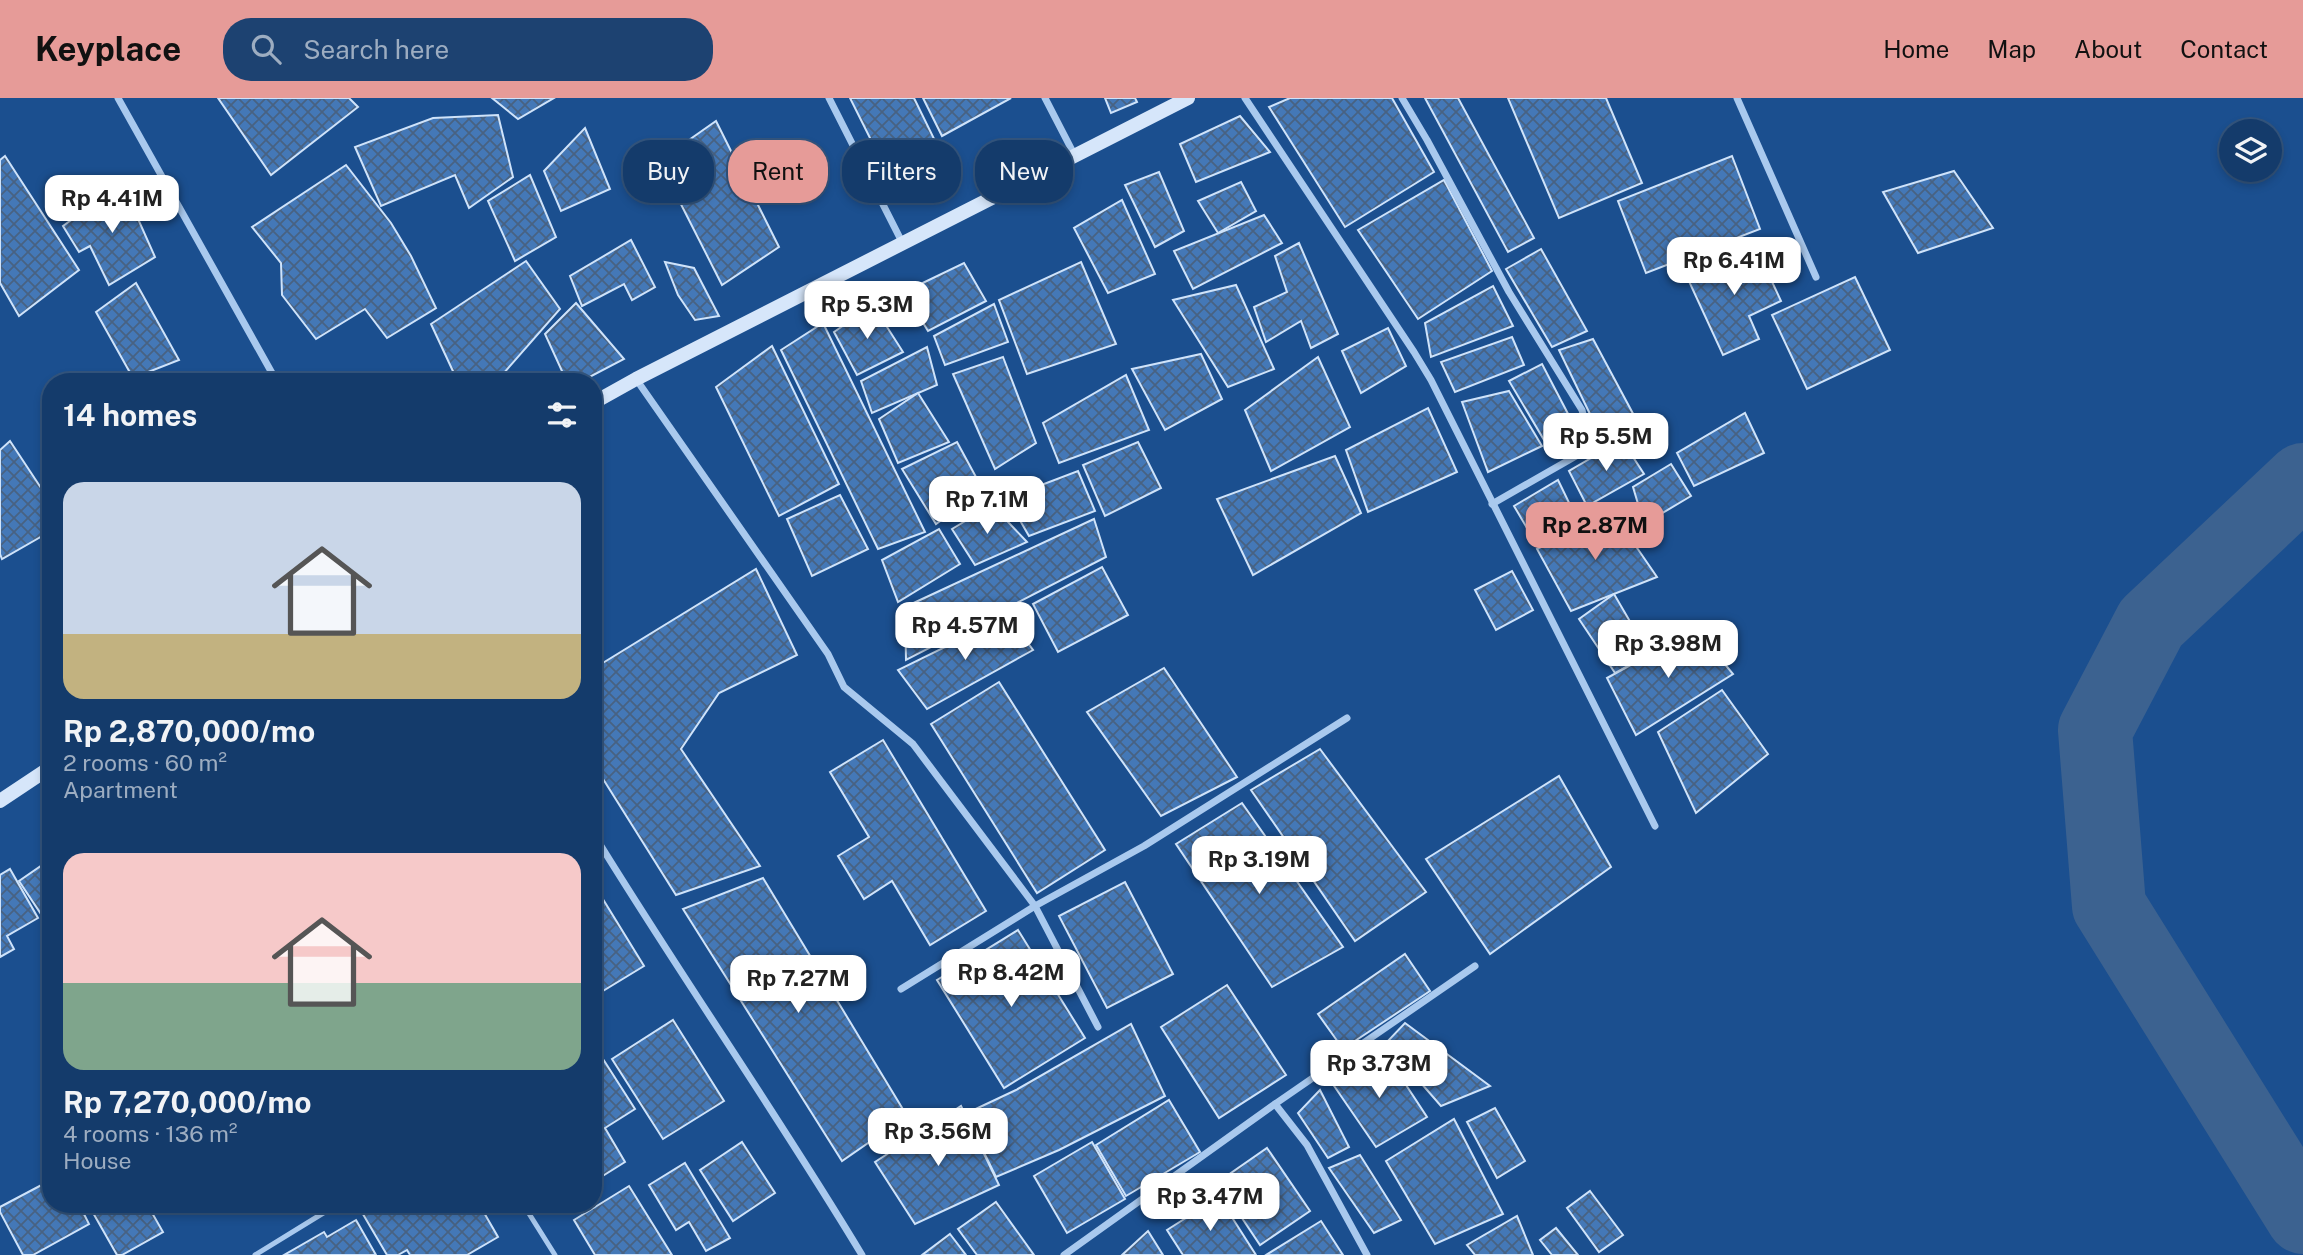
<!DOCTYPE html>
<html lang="en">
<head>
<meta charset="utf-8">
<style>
	body { margin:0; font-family:"Public Sans",sans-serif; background:#1d4271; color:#f1f3f6; height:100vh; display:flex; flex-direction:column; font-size:26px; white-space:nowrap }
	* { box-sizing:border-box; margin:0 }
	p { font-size:23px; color:#9dadc1 }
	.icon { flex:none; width:38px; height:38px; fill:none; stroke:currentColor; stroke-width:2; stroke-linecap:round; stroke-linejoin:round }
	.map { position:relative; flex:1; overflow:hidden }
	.details { position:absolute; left:42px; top:275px; width:560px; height:840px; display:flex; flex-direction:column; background:#143b6b; border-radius:28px; box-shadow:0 4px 10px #0003,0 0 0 2px #33557e }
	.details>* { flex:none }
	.guide { position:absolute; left:623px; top:42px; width:665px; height:63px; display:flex; gap:14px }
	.buttons { position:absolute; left:2219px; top:21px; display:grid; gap:14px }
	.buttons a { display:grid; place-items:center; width:63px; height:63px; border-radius:50%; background:#143b6b; box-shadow:0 4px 10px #0003,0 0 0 2px #33557e; font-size:35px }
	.price { position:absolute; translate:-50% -60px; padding:0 16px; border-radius:14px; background:#fff; color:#222; font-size:23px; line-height:46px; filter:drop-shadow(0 2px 4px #0008) }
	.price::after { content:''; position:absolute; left:50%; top:42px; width:21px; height:16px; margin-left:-10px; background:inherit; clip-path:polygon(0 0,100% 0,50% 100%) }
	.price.selected { background:#e69b98; color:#111 }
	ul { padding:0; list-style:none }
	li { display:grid; align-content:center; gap:14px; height:371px; padding:0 21px }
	li span { display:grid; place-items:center; height:217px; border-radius:21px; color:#555 }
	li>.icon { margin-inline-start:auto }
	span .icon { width:126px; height:126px; fill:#fffc; stroke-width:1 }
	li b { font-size:30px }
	h2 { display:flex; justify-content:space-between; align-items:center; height:84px; padding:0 21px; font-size:30px }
	.tag { padding:0 24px; border-radius:28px; background:#143b6b; box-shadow:0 4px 10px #0003,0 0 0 2px #33557e; font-size:24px; line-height:63px }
	.tag.selected { background:#e69b98; color:#111 }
	header { display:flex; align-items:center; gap:42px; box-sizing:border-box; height:98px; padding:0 35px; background:#e69b98; color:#111 }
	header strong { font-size:33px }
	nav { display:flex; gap:38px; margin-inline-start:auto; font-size:24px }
	.search { width:490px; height:63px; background:#1d4271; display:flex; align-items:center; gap:18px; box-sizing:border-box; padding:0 24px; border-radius:28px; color:#9dadc1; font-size:26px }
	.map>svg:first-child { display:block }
</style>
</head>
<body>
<header>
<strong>Keyplace</strong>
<div class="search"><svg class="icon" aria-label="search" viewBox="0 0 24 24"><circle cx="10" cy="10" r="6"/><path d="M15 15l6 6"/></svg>Search here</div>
<nav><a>Home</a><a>Map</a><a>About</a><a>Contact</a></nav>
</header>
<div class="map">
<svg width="2303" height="1157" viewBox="0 0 2303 1157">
	<defs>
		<pattern id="building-cross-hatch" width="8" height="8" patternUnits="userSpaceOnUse" patternTransform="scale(1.75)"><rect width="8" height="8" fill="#4478b7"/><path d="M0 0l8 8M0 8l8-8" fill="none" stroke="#486282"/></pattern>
	</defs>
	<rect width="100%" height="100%" fill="#1b4f8f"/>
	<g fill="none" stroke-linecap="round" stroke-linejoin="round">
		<path stroke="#3c6290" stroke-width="74" d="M 2303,382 L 2151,525 L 2095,632 L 2109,808 L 2303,1119"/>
	</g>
	<g fill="url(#building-cross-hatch)" stroke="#cfe3fa" stroke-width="2">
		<path d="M 218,0 L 349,0 L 358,9 L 271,77 Z"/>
		<path d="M 492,0 L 554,0 L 518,21 Z"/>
		<path d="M 850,0 L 914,0 L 940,53 L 889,78 Z"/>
		<path d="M 923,0 L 1011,0 L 942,38 Z"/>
		<path d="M 1105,0 L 1135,0 L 1137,4 L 1111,15 Z"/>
		<path d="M 1290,0 L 1392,0 L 1434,74 L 1345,129 L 1269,9 Z"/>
		<path d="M 1425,0 L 1458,0 L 1534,140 L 1508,154 Z"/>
		<path d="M 1508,0 L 1606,0 L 1642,85 L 1559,120 Z"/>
		<path d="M 498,17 L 513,79 L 469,110 L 455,77 L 381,108 L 355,49 L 433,20 Z"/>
		<path d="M 1240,18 L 1270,54 L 1196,84 L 1180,46 Z"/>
		<path d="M 716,23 L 779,149 L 722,187 L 659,63 Z"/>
		<path d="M 585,30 L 610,91 L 561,113 L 544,73 Z"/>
		<path d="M 5,58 L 79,172 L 19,218 L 0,185 L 0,62 Z"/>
		<path d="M 1732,58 L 1760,131 L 1646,175 L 1618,103 Z"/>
		<path d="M 346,67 L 391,125 L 411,158 L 436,210 L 387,240 L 365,211 L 316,241 L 282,197 L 281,165 L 252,129 Z"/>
		<path d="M 1954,73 L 1993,130 L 1918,155 L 1883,94 Z"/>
		<path d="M 1159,74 L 1184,133 L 1155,149 L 1125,87 Z"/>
		<path d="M 530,77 L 556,139 L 515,163 L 488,103 Z"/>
		<path d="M 1444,82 L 1492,173 L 1418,221 L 1358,132 Z"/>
		<path d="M 1241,84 L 1256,113 L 1218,135 L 1198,103 Z"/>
		<path d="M 122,85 L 155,159 L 109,187 L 90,148 L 79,154 L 63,128 Z"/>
		<path d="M 1122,102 L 1155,176 L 1108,195 L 1074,130 Z"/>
		<path d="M 1264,117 L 1282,145 L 1193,191 L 1174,153 Z"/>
		<path d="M 631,142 L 655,189 L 632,202 L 624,186 L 582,208 L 570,178 Z"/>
		<path d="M 1299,145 L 1338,236 L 1311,250 L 1301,223 L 1266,244 L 1254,209 L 1287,194 L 1275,158 Z"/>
		<path d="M 1755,147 L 1781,203 L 1749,218 L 1759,241 L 1723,257 L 1687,179 Z"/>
		<path d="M 1541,151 L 1587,233 L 1552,249 L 1506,171 Z"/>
		<path d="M 526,163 L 560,211 L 496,284 L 458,284 L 431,226 Z"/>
		<path d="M 665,164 L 694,170 L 719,218 L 695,222 L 678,197 Z"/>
		<path d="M 1081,164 L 1116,246 L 1027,276 L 999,202 Z"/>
		<path d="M 964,165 L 986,203 L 928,233 L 904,194 Z"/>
		<path d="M 1855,179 L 1890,252 L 1807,291 L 1772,217 Z"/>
		<path d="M 136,185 L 179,262 L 133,280 L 96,214 Z"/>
		<path d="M 1236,187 L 1274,271 L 1228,289 L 1173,202 Z"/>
		<path d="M 1493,188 L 1513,228 L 1431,259 L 1425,225 Z"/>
		<path d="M 576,205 L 624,261 L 580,284 L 567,284 L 545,236 Z"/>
		<path d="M 994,206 L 1008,244 L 945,267 L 934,238 Z"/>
		<path d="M 873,207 L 903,254 L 857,277 L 834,234 Z"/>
		<path d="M 823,225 L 925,434 L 878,451 L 781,252 Z"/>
		<path d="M 1388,230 L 1406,268 L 1361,295 L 1342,253 Z"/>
		<path d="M 1512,239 L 1524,267 L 1455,294 L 1441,264 Z"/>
		<path d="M 1593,241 L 1638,325 L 1604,345 L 1559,252 Z"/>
		<path d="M 772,248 L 839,386 L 779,418 L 716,289 Z"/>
		<path d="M 927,249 L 937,287 L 872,315 L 861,283 Z"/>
		<path d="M 1201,256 L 1222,301 L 1165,332 L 1132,271 Z"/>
		<path d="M 1003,259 L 1036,345 L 995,371 L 953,276 Z"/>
		<path d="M 1318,259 L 1350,329 L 1271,373 L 1245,312 Z"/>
		<path d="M 1542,266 L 1578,335 L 1550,352 L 1509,283 Z"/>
		<path d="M 1126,277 L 1149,332 L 1059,365 L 1043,325 Z"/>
		<path d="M 1509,293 L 1542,348 L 1488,374 L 1462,304 Z"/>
		<path d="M 918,295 L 949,344 L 898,365 L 879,321 Z"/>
		<path d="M 1428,310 L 1457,374 L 1368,414 L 1346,352 Z"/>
		<path d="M 1745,315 L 1764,355 L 1694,388 L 1677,355 Z"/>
		<path d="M 1622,342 L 1644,376 L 1587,408 L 1569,373 Z"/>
		<path d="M 10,343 L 51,405 L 51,433 L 2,461 L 0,456 L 0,352 Z"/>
		<path d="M 957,344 L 983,392 L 936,426 L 902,371 Z"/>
		<path d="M 1138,344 L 1161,390 L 1105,418 L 1083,367 Z"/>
		<path d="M 1335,358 L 1361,415 L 1253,477 L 1217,401 Z"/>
		<path d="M 1671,366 L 1691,398 L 1644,426 L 1633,389 Z"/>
		<path d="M 1078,373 L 1095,413 L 1029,438 L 1007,400 Z"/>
		<path d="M 1558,382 L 1574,415 L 1534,442 L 1514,408 Z"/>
		<path d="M 840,397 L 868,451 L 812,478 L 787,421 Z"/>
		<path d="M 992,407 L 1027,444 L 975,467 L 952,431 Z"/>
		<path d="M 1611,412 L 1657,479 L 1571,513 L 1537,451 Z"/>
		<path d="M 1094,421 L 1106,459 L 906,562 L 905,509 Z"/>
		<path d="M 939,431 L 960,466 L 898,504 L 882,462 Z"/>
		<path d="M 1102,469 L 1128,517 L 1058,554 L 1033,506 Z"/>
		<path d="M 756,471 L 797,557 L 719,595 L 681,651 L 760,768 L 676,797 L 593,665 L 593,571 Z"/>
		<path d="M 1512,473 L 1533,512 L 1496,532 L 1475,492 Z"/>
		<path d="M 1614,496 L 1649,556 L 1615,575 L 1579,521 Z"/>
		<path d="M 1008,518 L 1033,552 L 927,611 L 898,572 Z"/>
		<path d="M 1696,531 L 1733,576 L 1636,637 L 1607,580 Z"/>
		<path d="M 1164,570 L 1237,679 L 1161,718 L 1087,614 Z"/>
		<path d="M 999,584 L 1105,752 L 1037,795 L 931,626 Z"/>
		<path d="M 1722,592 L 1768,656 L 1696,715 L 1658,634 Z"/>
		<path d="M 883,642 L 986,813 L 930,847 L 892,783 L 864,801 L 838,758 L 869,739 L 830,674 Z"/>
		<path d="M 1320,651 L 1426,794 L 1355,843 L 1251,692 Z"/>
		<path d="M 1559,678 L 1611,769 L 1490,856 L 1426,761 Z"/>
		<path d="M 1242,705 L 1343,849 L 1272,889 L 1176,746 Z"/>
		<path d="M 51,761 L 51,817 L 47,812 L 41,816 L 19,783 Z"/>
		<path d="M 10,771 L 38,820 L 7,838 L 14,851 L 0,859 L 0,777 Z"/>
		<path d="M 763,780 L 907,1018 L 842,1063 L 683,811 Z"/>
		<path d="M 1125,784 L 1173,876 L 1107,910 L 1059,818 Z"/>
		<path d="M 593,785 L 644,868 L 593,899 Z"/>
		<path d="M 1018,832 L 1085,940 L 1004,990 L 937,882 Z"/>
		<path d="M 1405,856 L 1430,893 L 1343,951 L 1318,916 Z"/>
		<path d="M 1227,887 L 1286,977 L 1219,1020 L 1161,929 Z"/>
		<path d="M 673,922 L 724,1003 L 663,1041 L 612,961 Z"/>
		<path d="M 1405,925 L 1490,988 L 1441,1008 L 1386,945 Z"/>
		<path d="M 1131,926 L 1165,998 L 1059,1052 L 996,1079 L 965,1016 L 1016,992 Z"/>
		<path d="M 1387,958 L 1427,1019 L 1376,1049 L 1330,982 Z"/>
		<path d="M 603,961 L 635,1011 L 605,1030 L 625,1064 L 593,1084 L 593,967 Z"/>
		<path d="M 1320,992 L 1349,1049 L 1328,1060 L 1298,1015 Z"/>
		<path d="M 1169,1002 L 1200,1054 L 1126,1098 L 1096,1047 Z"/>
		<path d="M 961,1008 L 999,1087 L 915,1126 L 875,1064 Z"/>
		<path d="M 1495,1010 L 1525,1063 L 1497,1080 L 1467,1024 Z"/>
		<path d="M 1454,1021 L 1503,1116 L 1435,1146 L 1386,1063 Z"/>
		<path d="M 742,1044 L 775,1095 L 733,1123 L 700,1072 Z"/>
		<path d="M 1092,1044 L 1125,1101 L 1067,1135 L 1034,1078 Z"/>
		<path d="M 1267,1050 L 1310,1113 L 1260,1147 L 1218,1084 Z"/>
		<path d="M 1360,1057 L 1401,1122 L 1374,1135 L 1329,1070 Z"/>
		<path d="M 685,1065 L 730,1140 L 706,1153 L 689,1124 L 676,1132 L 649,1087 Z"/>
		<path d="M 51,1082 L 51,1106 L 79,1106 L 89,1126 L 33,1157 L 23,1157 L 0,1114 L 0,1109 Z"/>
		<path d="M 629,1088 L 672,1157 L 595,1157 L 574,1122 Z"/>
		<path d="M 1590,1093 L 1623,1137 L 1599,1154 L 1567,1110 Z"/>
		<path d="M 1219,1099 L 1256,1157 L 1183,1157 L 1167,1132 Z"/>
		<path d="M 996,1104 L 1034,1157 L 977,1157 L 958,1131 Z"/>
		<path d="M 88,1106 L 147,1106 L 163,1134 L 122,1157 L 117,1157 Z"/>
		<path d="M 357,1106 L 479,1106 L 498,1139 L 467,1157 L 410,1157 L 407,1152 L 398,1157 L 387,1157 Z"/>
		<path d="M 1517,1118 L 1533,1157 L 1475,1157 L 1467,1147 Z"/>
		<path d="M 356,1122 L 376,1157 L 284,1157 L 324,1134 L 327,1139 Z"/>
		<path d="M 1321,1123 L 1343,1157 L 1266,1157 Z"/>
		<path d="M 1556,1130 L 1578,1157 L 1552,1157 L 1540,1142 Z"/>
		<path d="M 1148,1133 L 1163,1157 L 1122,1157 Z"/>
		<path d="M 950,1136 L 966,1157 L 922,1157 Z"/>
	</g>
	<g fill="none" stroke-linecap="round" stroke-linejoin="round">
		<g stroke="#a9c9ee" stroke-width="5">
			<path d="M 523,1106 L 555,1157"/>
			<path d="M 255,1157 L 338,1106"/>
		</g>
		<g stroke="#a9c9ee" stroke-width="7">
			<path d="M 118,0 L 277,284"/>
			<path d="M 829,0 L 903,146"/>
			<path d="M 1045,0 L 1075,58"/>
			<path d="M 1245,0 L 1414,254 L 1431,282 L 1655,728"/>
			<path d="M 1402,0 L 1427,42 L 1509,194 L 1582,312 L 1587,334 L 1583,354 L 1492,406"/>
			<path d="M 1737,0 L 1816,179"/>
			<path d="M 636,281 L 828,556 L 844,589 L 913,646 L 1035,808 L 1098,929"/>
			<path d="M 593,735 C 680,877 776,1014 862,1157"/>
			<path d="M 901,891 L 1035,808 L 1144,748 L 1347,620"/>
			<path d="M 1275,1006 L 1307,1047 L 1367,1157"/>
			<path d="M 1064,1157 L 1275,1006 L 1475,868"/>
		</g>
		<g stroke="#d6e6fa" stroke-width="14">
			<path d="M 593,305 L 636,281 L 1188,0"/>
			<path d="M 0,703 L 51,669"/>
		</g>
	</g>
</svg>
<div class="buttons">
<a><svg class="icon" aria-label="layers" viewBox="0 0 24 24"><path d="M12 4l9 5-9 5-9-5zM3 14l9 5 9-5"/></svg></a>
</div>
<b class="price" style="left:112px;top:137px">Rp 4.41M</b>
<b class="price" style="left:1734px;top:199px">Rp 6.41M</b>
<b class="price" style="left:867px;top:243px">Rp 5.3M</b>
<b class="price" style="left:1606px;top:375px">Rp 5.5M</b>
<b class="price" style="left:987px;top:438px">Rp 7.1M</b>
<b class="price selected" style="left:1595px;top:464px">Rp 2.87M</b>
<b class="price" style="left:965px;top:564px">Rp 4.57M</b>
<b class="price" style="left:1668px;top:582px">Rp 3.98M</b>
<b class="price" style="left:1259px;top:798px">Rp 3.19M</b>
<b class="price" style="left:1011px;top:911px">Rp 8.42M</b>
<b class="price" style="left:798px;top:917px">Rp 7.27M</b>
<b class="price" style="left:1379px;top:1002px">Rp 3.73M</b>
<b class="price" style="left:938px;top:1070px">Rp 3.56M</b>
<b class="price" style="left:1210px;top:1135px">Rp 3.47M</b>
<div class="guide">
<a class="tag">Buy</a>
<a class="tag selected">Rent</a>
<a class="tag">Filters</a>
<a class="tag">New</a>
</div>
<section class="details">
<h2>14 homes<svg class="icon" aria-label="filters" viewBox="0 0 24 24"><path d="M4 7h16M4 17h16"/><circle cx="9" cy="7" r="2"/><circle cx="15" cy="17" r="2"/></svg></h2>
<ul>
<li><span style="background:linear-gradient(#c9d6e8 70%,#c2b280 0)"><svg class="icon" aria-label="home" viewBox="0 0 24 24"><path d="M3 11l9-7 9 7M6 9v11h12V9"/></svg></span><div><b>Rp 2,870,000/mo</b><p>2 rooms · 60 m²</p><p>Apartment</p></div></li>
<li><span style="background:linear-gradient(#f6c9c9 60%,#7fa58c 0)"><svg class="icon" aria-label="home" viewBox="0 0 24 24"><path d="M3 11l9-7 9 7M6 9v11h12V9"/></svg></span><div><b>Rp 7,270,000/mo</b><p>4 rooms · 136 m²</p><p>House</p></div></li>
</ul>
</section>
</div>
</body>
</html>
